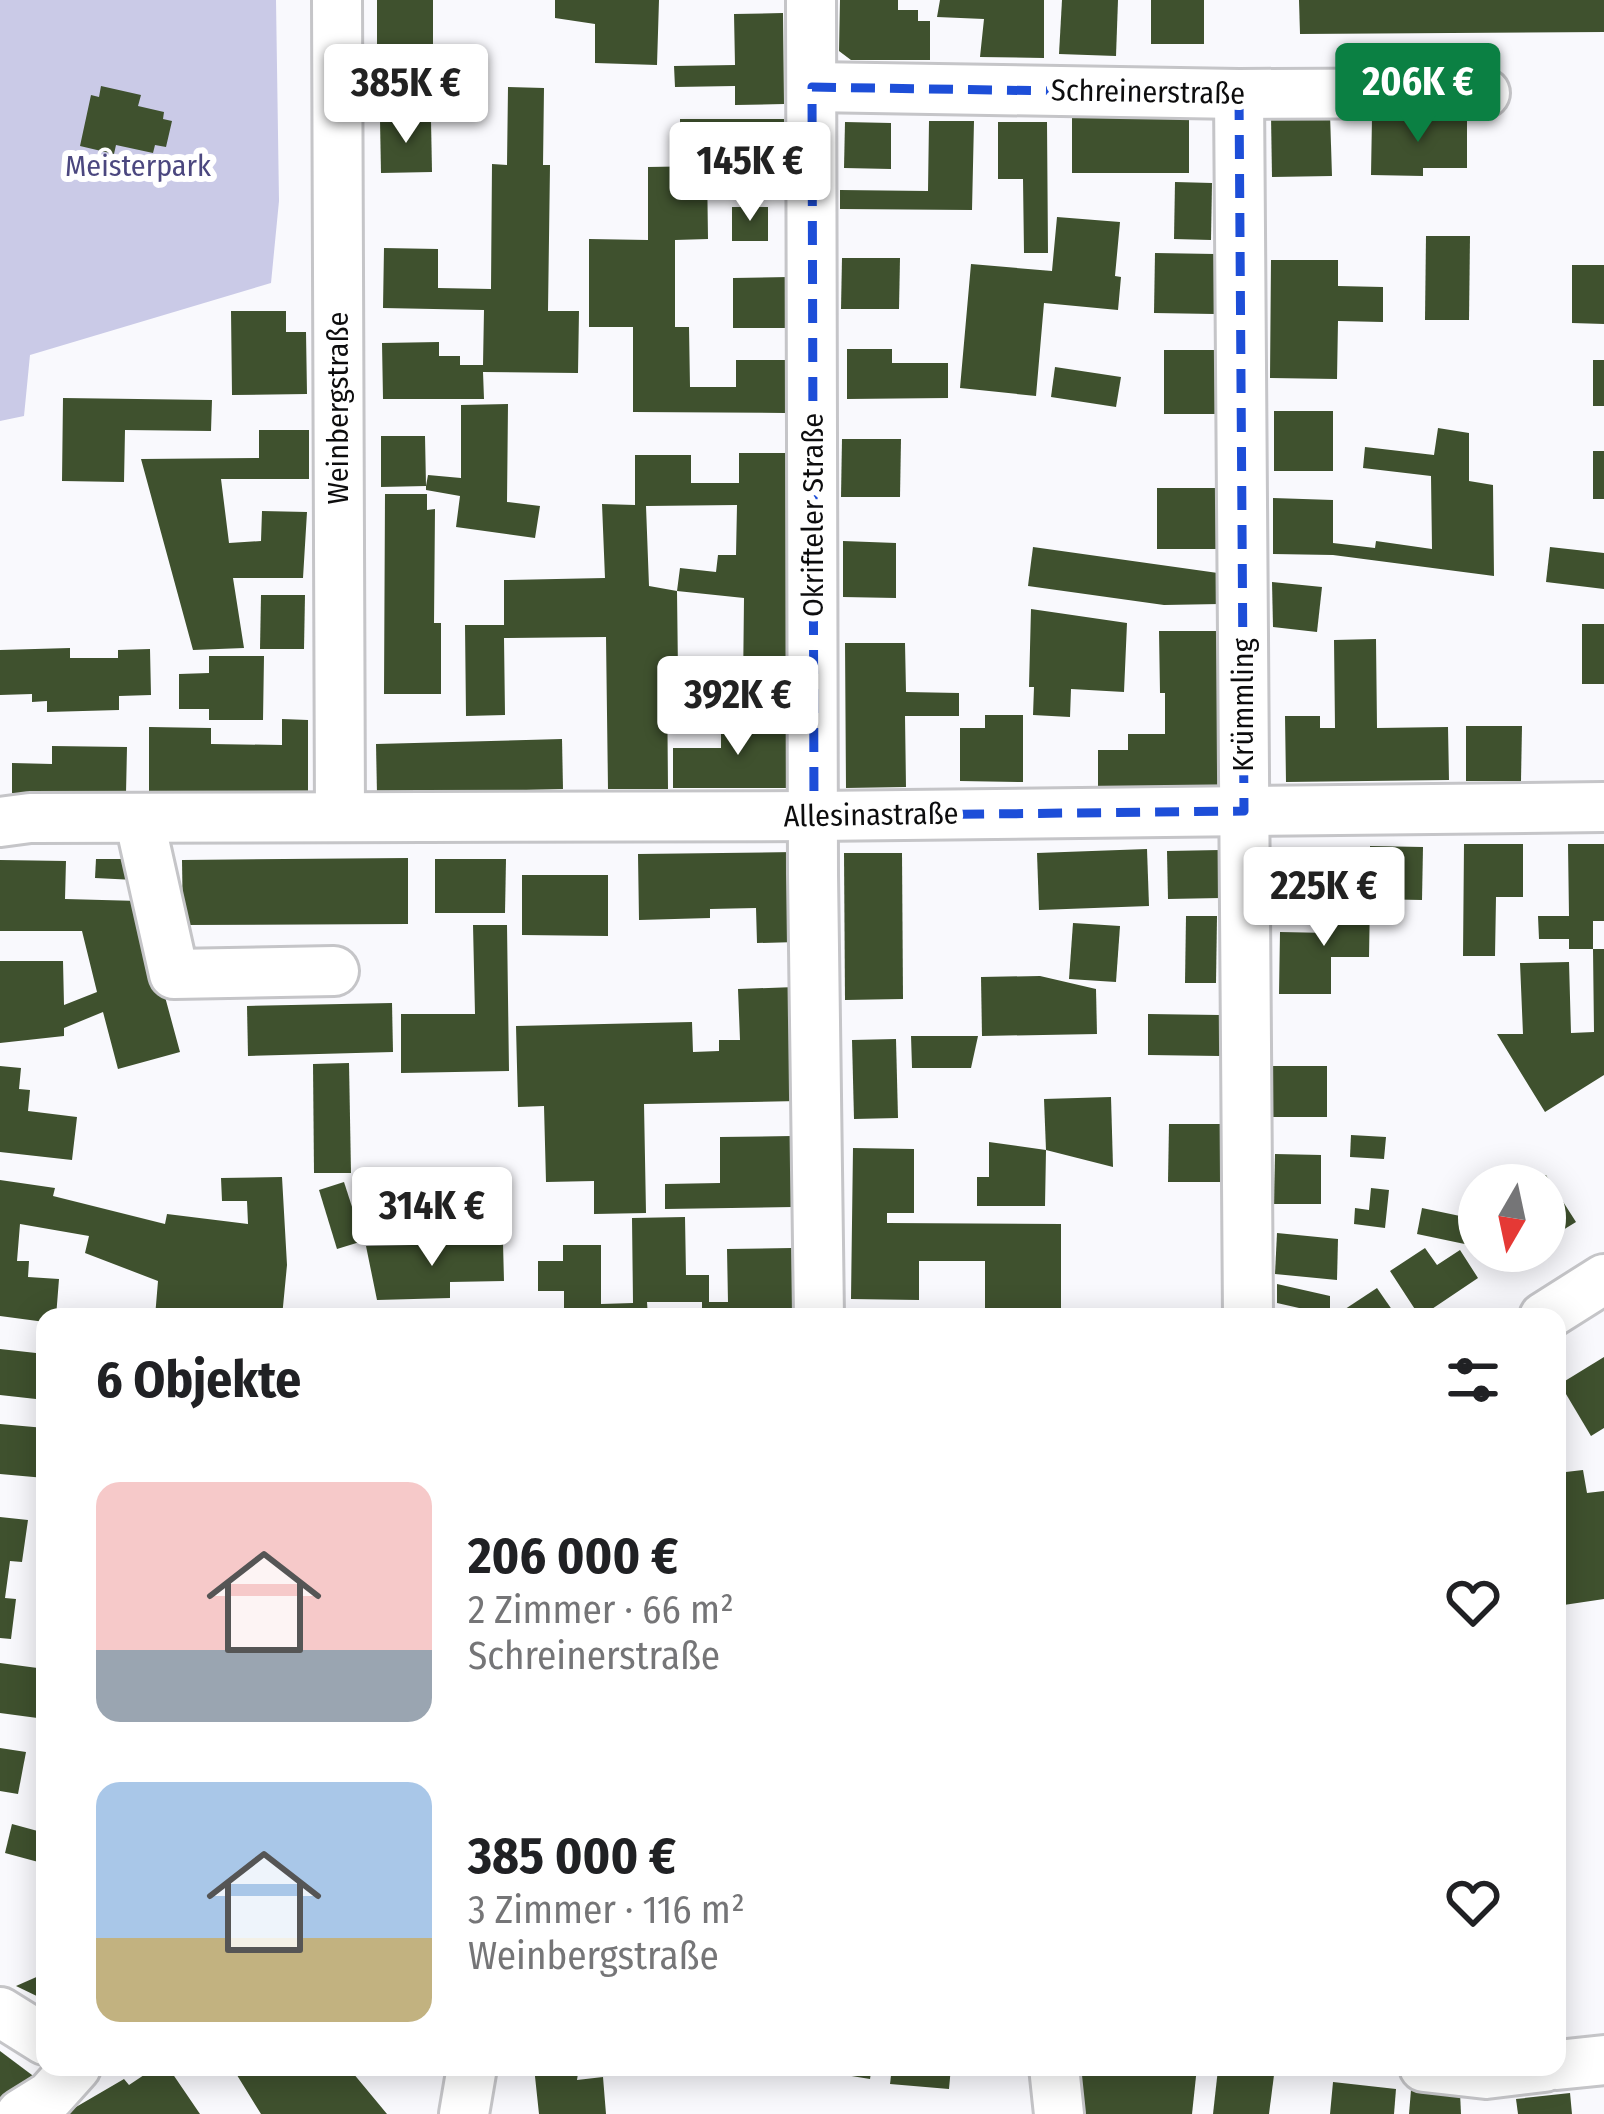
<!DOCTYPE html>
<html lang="de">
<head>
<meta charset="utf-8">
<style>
	body { margin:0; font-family:"Fira Sans Condensed",sans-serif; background:#f6f6f6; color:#202124; height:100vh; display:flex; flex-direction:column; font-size:45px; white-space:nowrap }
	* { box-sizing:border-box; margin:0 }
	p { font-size:39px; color:#757577 }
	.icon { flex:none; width:66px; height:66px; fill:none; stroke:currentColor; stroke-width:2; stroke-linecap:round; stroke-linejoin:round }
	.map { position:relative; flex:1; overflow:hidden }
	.sheet { position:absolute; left:36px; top:1308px; width:1530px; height:768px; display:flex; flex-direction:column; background:#fff; border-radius:24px; box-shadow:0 6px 30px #0003 }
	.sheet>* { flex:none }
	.needle { width:78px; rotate:189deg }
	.tools { position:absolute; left:1458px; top:1164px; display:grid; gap:24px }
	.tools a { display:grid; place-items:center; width:108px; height:108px; border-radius:50%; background:#fff; box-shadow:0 6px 30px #0003; font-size:60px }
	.price { position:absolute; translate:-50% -102px; padding:0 27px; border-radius:12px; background:#fff; color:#222; font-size:39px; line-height:78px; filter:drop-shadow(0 3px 6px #0008) }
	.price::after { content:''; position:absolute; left:50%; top:72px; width:36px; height:27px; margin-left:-18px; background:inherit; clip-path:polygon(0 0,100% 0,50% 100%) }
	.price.current { background:#0b8043; color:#fff }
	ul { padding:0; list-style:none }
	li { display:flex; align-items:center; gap:36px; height:300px; padding:0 60px }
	li span { display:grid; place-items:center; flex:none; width:336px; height:240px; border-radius:24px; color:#555 }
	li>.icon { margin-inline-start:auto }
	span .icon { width:144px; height:144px; fill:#fffc; stroke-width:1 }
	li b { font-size:51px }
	h2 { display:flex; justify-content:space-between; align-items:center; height:144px; padding:0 60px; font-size:51px }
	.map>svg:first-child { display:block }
</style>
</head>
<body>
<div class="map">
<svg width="1604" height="2114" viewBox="0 0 1604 2114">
	<rect width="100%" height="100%" fill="#f9f9fd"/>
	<path fill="#cacae7" d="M 0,0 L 276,0 L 279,201 L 271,283 L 30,355 L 24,416 L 0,421 Z"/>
	<g fill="#3f512e">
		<path d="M 377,0 L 433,0 L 433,55 L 377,54 Z"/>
		<path d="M 555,0 L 659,0 L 657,65 L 595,63 L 595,24 L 555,18 Z"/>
		<path d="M 840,0 L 898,0 L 898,10 L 918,10 L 918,21 L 930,21 L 930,60 L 851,60 L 839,51 Z"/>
		<path d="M 940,0 L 1044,0 L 1044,58 L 980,57 L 984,19 L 937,17 Z"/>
		<path d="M 1062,0 L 1118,0 L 1116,56 L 1059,54 Z"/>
		<rect x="1151" y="0" width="53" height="44"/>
		<path d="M 1299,0 L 1604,0 L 1604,32 L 1300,34 Z"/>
		<path d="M 783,13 L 784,104 L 735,105 L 735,86 L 675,87 L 674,66 L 735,65 L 734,14 Z"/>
		<path d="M 101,86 L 141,95 L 138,106 L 164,112 L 163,119 L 172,121 L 166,147 L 155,145 L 153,153 L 116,145 L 114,154 L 80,146 L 91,95 L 99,97 Z"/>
		<path d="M 508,87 L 544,88 L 543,165 L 550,165 L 548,311 L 579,311 L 578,373 L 483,372 L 484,399 L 383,399 L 382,343 L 439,342 L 439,356 L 460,356 L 460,365 L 483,365 L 484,310 L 383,308 L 384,248 L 438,249 L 438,288 L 491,289 L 492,164 L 507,165 Z"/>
		<path d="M 1330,114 L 1332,176 L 1272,177 L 1271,116 Z"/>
		<path d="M 1372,117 L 1467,118 L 1467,168 L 1423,168 L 1423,176 L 1371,175 Z"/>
		<rect x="1072" y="118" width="117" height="55"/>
		<path d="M 680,119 L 784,119 L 785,169 L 738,169 L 738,146 L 680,146 Z"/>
		<path d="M 380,120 L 431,120 L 432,172 L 381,173 Z"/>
		<path d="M 929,121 L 974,121 L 972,210 L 840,209 L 840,190 L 928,191 Z"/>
		<path d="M 845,122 L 891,123 L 891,169 L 844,168 Z"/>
		<path d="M 998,122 L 1047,122 L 1048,253 L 1024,253 L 1023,179 L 998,179 Z"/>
		<path d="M 707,166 L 708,239 L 675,240 L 675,327 L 689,327 L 690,387 L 736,387 L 736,360 L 785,360 L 785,413 L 633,412 L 633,327 L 589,327 L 589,239 L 648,240 L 648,167 Z"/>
		<path d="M 1175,182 L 1212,183 L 1211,240 L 1174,239 Z"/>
		<rect x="732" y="207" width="36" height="34"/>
		<path d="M 1057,217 L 1120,222 L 1115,276 L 1121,277 L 1118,310 L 1044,303 L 1036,396 L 960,388 L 971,264 L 1052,271 Z"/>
		<path d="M 1426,236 L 1470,236 L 1469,320 L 1425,320 Z"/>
		<path d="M 1155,253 L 1215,254 L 1214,314 L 1154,313 Z"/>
		<path d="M 842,258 L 900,258 L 899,309 L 841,309 Z"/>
		<path d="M 1271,260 L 1338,260 L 1338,286 L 1383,287 L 1383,322 L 1338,321 L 1337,379 L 1270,378 Z"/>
		<path d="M 1572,265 L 1604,265 L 1604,324 L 1572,323 Z"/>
		<path d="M 789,277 L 789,328 L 733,328 L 733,278 Z"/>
		<path d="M 231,311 L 286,311 L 286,332 L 306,332 L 307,394 L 232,395 Z"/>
		<path d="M 847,349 L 892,349 L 892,363 L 948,363 L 948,398 L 847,399 Z"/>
		<rect x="1164" y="350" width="57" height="64"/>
		<rect x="1593" y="360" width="11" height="46"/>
		<path d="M 1055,367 L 1121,377 L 1116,407 L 1051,397 Z"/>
		<path d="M 63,398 L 212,400 L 211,431 L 125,430 L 124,482 L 62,481 Z"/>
		<path d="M 508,404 L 507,502 L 540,506 L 535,538 L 456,527 L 460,496 L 426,490 L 426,486 L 381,487 L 381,436 L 425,436 L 426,486 L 428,475 L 461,478 L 461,405 Z"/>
		<rect x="1274" y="411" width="59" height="60"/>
		<path d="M 1438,428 L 1469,433 L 1469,481 L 1493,485 L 1494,576 L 1333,555 L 1273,554 L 1273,498 L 1333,500 L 1333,543 L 1375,548 L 1376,541 L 1432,549 L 1431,476 L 1363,468 L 1365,447 L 1434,455 Z"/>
		<path d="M 259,430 L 309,430 L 309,479 L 221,479 L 229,543 L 261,541 L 262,511 L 307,512 L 303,578 L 233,578 L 244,648 L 193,650 L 141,459 L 259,458 Z"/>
		<path d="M 842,439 L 901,439 L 900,497 L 841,497 Z"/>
		<rect x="1593" y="451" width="11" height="48"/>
		<path d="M 739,453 L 794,453 L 794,688 L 743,688 L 744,598 L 677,591 L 680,568 L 716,572 L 718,555 L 736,555 L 737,505 L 646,506 L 649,586 L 677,591 L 678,673 L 667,674 L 668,789 L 608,789 L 606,637 L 504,638 L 505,715 L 466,716 L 465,625 L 504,625 L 504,580 L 605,578 L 602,504 L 635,505 L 635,455 L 691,455 L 691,483 L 739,483 Z"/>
		<path d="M 1157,488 L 1224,488 L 1223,549 L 1157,549 Z"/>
		<path d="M 385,494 L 427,494 L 427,510 L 435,509 L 434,623 L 441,623 L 441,694 L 384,694 Z"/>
		<path d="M 843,541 L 896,543 L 896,598 L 843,597 Z"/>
		<path d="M 1033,547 L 1225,574 L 1220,604 L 1164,605 L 1028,586 Z"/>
		<path d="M 1550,547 L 1604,553 L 1604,589 L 1546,582 Z"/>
		<path d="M 1272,582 L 1322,587 L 1317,632 L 1273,627 Z"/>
		<path d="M 261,595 L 305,595 L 304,649 L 260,649 Z"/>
		<path d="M 1031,609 L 1127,623 L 1124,692 L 1071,689 L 1070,717 L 1033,715 L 1034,687 L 1029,687 Z"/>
		<rect x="1582" y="624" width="22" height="60"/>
		<path d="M 1159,631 L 1218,631 L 1219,786 L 1098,787 L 1098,750 L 1128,750 L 1128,734 L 1165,734 L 1165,693 L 1160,693 Z"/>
		<path d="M 1376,639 L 1377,728 L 1448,727 L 1449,780 L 1286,782 L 1285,716 L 1320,716 L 1320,728 L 1335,728 L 1334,640 Z"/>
		<path d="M 845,643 L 905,643 L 906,692 L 959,693 L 959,716 L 905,716 L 906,787 L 846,788 Z"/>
		<path d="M 70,648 L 70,658 L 118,658 L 118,650 L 150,649 L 151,695 L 119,696 L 119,710 L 47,712 L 47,701 L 32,702 L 32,694 L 0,695 L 0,650 Z"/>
		<path d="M 209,656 L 264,656 L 263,720 L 209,720 L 209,709 L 179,709 L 179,674 L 209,673 Z"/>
		<path d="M 985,715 L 1023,715 L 1023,782 L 960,781 L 960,728 L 985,728 Z"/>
		<path d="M 282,719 L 308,720 L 308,793 L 149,792 L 149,727 L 211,728 L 211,744 L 282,745 Z"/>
		<path d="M 721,720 L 789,720 L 789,788 L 673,788 L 673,748 L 721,748 Z"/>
		<path d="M 1466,726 L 1522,726 L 1521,781 L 1466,781 Z"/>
		<path d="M 562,739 L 563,789 L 377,794 L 376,744 Z"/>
		<path d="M 52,746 L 127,747 L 126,794 L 12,793 L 12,763 L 52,764 Z"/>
		<path d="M 1464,844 L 1523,844 L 1523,897 L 1496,897 L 1495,956 L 1463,956 Z"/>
		<path d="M 1568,844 L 1604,844 L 1604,921 L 1593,921 L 1593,949 L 1569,949 L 1569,939 L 1539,939 L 1538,916 L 1569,916 Z"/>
		<path d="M 1370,846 L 1423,847 L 1422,900 L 1370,899 Z"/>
		<path d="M 1147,849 L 1149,906 L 1039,910 L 1037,853 Z"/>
		<path d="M 1220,850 L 1221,898 L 1168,899 L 1167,851 Z"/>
		<path d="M 1274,850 L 1322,850 L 1322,897 L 1274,896 Z"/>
		<path d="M 795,852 L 797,942 L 757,943 L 756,908 L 710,909 L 710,918 L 639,920 L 638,854 Z"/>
		<path d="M 844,853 L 902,853 L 903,999 L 845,1000 Z"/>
		<path d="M 408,858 L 408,924 L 183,925 L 182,860 Z"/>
		<path d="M 96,859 L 135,859 L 135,880 L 95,878 Z"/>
		<path d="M 435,859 L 506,859 L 505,913 L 435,913 Z"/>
		<path d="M 0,860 L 66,861 L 65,899 L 139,901 L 180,1052 L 118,1069 L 103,1012 L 64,1028 L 64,1036 L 0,1043 L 0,961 L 63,961 L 64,1005 L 97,992 L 82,931 L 0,931 Z"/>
		<path d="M 522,875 L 608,875 L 608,936 L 522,935 Z"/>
		<path d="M 1332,899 L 1370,899 L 1369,957 L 1331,957 L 1331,994 L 1279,994 L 1280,932 L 1331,933 Z"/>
		<path d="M 1186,916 L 1217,916 L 1216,983 L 1185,983 Z"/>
		<path d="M 1073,923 L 1120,926 L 1116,982 L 1069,979 Z"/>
		<path d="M 473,925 L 507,925 L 509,1071 L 401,1073 L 401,1014 L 475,1014 Z"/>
		<path d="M 1593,949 L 1604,949 L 1604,1075 L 1545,1112 L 1497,1034 L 1523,1034 L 1520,963 L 1569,962 L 1571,1033 L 1594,1032 Z"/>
		<path d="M 1040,976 L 1096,989 L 1097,1034 L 982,1036 L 981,977 Z"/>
		<path d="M 795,987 L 798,1101 L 644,1104 L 646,1213 L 594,1214 L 594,1181 L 546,1182 L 544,1106 L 518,1107 L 516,1026 L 692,1022 L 693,1052 L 719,1051 L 719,1040 L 740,1040 L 738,989 Z"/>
		<path d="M 392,1003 L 393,1052 L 248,1056 L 247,1006 Z"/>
		<path d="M 1148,1014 L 1220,1015 L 1220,1056 L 1148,1055 Z"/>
		<path d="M 911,1036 L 978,1036 L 971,1068 L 912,1068 Z"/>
		<path d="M 896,1039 L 898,1118 L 854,1119 L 852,1040 Z"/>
		<path d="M 349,1063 L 351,1173 L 314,1173 L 313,1064 Z"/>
		<path d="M 0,1066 L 21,1068 L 19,1089 L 30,1090 L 28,1111 L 77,1117 L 72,1160 L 0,1152 Z"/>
		<rect x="1273" y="1066" width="54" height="51"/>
		<path d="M 1111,1097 L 1113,1167 L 1046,1150 L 1044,1099 Z"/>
		<path d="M 1169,1124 L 1223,1124 L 1222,1182 L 1168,1182 Z"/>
		<path d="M 1351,1135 L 1386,1137 L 1384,1159 L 1350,1157 Z"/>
		<path d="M 792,1136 L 793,1207 L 665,1209 L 665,1184 L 720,1183 L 720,1137 Z"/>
		<path d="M 989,1142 L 1046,1150 L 1045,1206 L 977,1206 L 977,1177 L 989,1177 Z"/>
		<path d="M 853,1148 L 914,1149 L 914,1213 L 887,1213 L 887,1223 L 1061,1224 L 1061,1317 L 985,1316 L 985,1261 L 919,1261 L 919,1300 L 851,1299 Z"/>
		<path d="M 1275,1154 L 1321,1155 L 1321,1204 L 1274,1204 Z"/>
		<path d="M 1546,1175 L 1576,1222 L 1545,1241 L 1545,1185 L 1530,1185 Z"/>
		<path d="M 282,1177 L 287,1265 L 282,1317 L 155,1317 L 158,1281 L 85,1253 L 89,1236 L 20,1224 L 17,1261 L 29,1261 L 28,1277 L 59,1279 L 56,1317 L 45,1317 L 45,1322 L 0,1316 L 0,1180 L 55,1188 L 53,1196 L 165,1224 L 167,1214 L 248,1224 L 247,1201 L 222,1201 L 221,1178 Z"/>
		<path d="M 344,1182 L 363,1241 L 337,1249 L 319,1190 Z"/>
		<path d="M 1371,1188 L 1389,1190 L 1385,1228 L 1354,1224 L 1355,1208 L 1369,1210 Z"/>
		<path d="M 1422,1208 L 1479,1220 L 1479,1247 L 1417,1234 Z"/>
		<path d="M 685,1217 L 686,1275 L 709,1275 L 709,1302 L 728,1302 L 727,1249 L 792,1248 L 793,1317 L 702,1317 L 702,1302 L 647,1302 L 648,1317 L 564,1317 L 564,1291 L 538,1291 L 538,1261 L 563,1261 L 563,1245 L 601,1245 L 601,1304 L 633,1303 L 632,1218 Z"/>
		<path d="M 1277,1233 L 1338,1239 L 1337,1280 L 1275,1274 Z"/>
		<path d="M 503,1243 L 504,1281 L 450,1282 L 450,1298 L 377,1300 L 366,1246 Z"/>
		<path d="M 1425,1248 L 1437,1265 L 1460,1250 L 1478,1278 L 1420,1317 L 1390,1271 Z"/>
		<path d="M 1277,1284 L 1330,1296 L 1330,1315 L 1277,1303 Z"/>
		<path d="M 1377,1288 L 1397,1317 L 1333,1317 Z"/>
		<path d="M 0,1349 L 45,1354 L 45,1400 L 0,1395 Z"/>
		<path d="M 1604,1357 L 1604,1428 L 1591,1436 L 1560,1384 Z"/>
		<path d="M 0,1424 L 45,1428 L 45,1478 L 0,1474 Z"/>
		<path d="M 1583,1470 L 1587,1493 L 1604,1491 L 1604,1599 L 1557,1606 L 1557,1473 Z"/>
		<path d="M 0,1517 L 28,1520 L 22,1562 L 10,1561 L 5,1598 L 16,1599 L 11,1639 L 0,1638 Z"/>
		<path d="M 0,1663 L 45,1669 L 45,1719 L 0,1713 Z"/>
		<path d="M 0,1748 L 26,1752 L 18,1794 L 0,1791 Z"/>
		<path d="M 12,1824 L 45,1833 L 42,1863 L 5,1853 Z"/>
		<path d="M 41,1975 L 45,1977 L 45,2000 L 16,1986 Z"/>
		<path d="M 0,2051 L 44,2084 L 0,2110 Z"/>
		<path d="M 156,2067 L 168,2067 L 200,2114 L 64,2114 L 124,2079 L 129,2085 Z"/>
		<path d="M 232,2067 L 302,2067 L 305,2073 L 313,2067 L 348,2067 L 387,2114 L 261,2114 Z"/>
		<path d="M 534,2067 L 579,2067 L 577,2080 L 603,2077 L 606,2114 L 539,2114 Z"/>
		<path d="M 796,2067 L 872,2067 L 870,2079 Z"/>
		<path d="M 892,2067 L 951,2067 L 949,2089 L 890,2084 Z"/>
		<path d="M 1076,2067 L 1197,2067 L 1192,2114 L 1085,2114 L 1075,2079 Z"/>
		<path d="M 1218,2069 L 1274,2075 L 1269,2114 L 1213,2114 Z"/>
		<path d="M 1333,2082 L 1396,2089 L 1394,2114 L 1330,2114 Z"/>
		<path d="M 1411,2090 L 1460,2093 L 1461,2114 L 1409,2114 Z"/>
		<path d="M 1570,2093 L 1572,2114 L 1518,2114 L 1516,2099 Z"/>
	</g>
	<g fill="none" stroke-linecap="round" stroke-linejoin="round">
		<g stroke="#c5c5c8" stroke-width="54">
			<g id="minor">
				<path d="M 337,0 L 340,816"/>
				<path d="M 811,0 L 813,874 L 819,1317"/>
				<path d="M 812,87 L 1239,94 L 1485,93"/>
				<path d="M 1239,94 L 1248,1317"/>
				<path d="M 139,818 L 174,974 L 334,971"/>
				<path d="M 0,822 L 30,818 L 814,816 L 1604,807"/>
				<path d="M 1544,1317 L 1604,1279"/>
				<path d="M 0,2012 L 45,2040"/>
				<path d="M 1557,2065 L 1604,2060"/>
				<path d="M 1054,2067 L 1059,2114"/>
				<path d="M 1424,2067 L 1486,2074 L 1544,2067"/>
				<path d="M 21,2114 L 50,2096 L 76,2067"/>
				<path d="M 464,2114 L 472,2067"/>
			</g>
		</g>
		<use href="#minor" stroke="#fff" stroke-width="48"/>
	</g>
	<path fill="none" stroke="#1d4ed8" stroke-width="9" stroke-dasharray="24 15" stroke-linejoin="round" d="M 812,87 L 1239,94 L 1244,811 L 814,816 Z"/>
	<g text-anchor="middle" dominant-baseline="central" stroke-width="12" stroke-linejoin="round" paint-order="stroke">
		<g font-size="30" fill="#0d0d0e" stroke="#fff">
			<text transform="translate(1148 92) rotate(1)">Schreinerstraße</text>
			<text transform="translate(338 408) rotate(-90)">Weinbergstraße</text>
			<text transform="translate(813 515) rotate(-90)">Okrifteler Straße</text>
			<text transform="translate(1243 705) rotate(-90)">Krümmling</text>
			<text transform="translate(871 815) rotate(-1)">Allesinastraße</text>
		</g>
		<g font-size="30" fill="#4b477f" stroke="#fff">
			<text x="138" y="166">Meisterpark</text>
		</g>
	</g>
</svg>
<div class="tools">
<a><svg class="needle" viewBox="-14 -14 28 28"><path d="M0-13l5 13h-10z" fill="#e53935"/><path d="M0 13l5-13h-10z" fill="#757577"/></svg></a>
</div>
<b class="price current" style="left:1418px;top:145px">206K €</b>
<b class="price" style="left:406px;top:146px">385K €</b>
<b class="price" style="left:750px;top:224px">145K €</b>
<b class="price" style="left:738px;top:758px">392K €</b>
<b class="price" style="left:1324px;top:949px">225K €</b>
<b class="price" style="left:432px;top:1269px">314K €</b>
<section class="sheet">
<h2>6 Objekte<svg class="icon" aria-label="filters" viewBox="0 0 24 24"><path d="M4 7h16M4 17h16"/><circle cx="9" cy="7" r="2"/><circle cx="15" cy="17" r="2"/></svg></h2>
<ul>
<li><span style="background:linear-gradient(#f6c9c9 70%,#9aa5b1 0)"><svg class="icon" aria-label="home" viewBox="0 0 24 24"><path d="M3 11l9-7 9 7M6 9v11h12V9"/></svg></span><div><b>206 000 €</b><p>2 Zimmer · 66 m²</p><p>Schreinerstraße</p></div><svg class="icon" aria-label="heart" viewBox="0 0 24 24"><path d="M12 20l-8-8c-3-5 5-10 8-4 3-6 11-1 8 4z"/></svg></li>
<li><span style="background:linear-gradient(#a9c7e8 65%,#c2b280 0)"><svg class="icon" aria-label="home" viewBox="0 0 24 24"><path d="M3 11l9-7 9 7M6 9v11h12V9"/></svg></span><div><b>385 000 €</b><p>3 Zimmer · 116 m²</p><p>Weinbergstraße</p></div><svg class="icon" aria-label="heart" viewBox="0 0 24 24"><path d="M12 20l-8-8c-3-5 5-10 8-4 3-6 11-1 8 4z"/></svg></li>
</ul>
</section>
</div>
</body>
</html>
